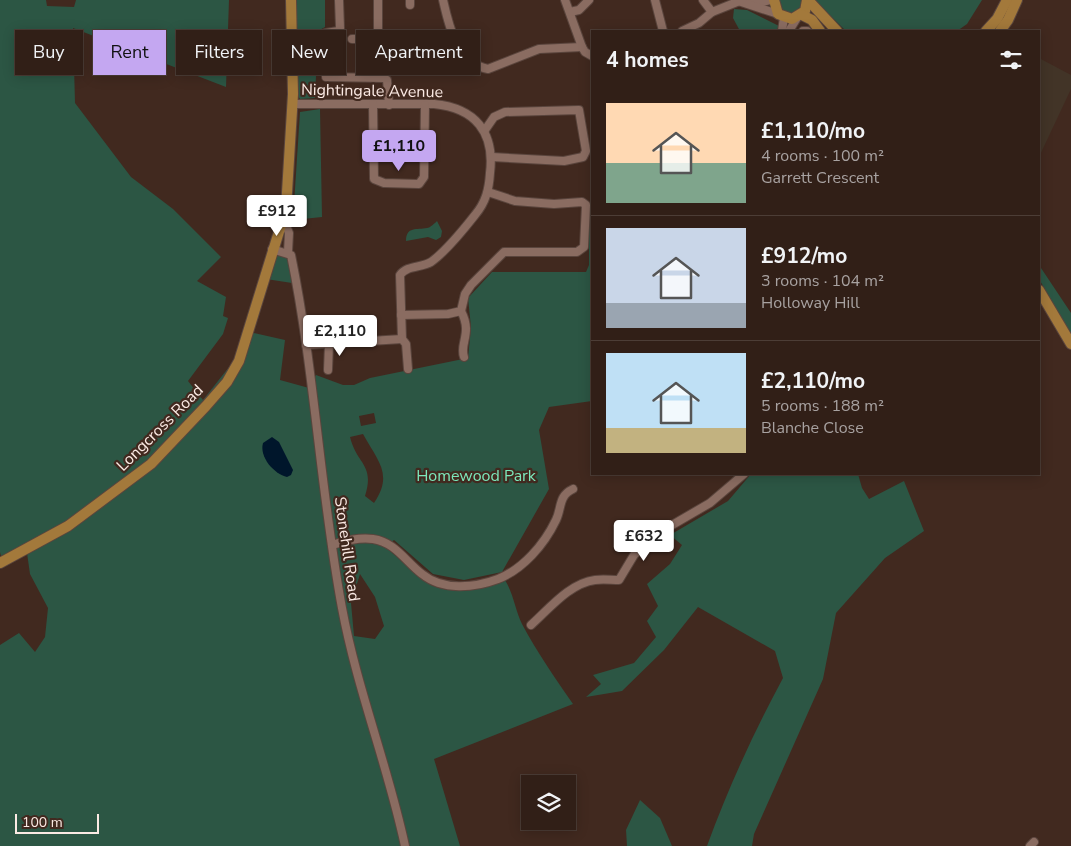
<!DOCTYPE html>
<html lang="en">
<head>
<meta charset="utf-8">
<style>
	body { margin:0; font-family:"Nunito Sans",sans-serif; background:#3d2c24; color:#f1f3f6; height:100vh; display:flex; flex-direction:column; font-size:19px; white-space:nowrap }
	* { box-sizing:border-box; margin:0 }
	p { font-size:16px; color:#a8a2a1 }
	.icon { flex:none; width:28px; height:28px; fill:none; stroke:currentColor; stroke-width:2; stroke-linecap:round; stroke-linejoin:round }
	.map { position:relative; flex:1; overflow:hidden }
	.side { position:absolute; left:591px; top:30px; width:449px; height:445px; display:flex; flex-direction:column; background:#311f17; border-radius:0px; box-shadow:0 2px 12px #0003,0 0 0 1px #4c3d36 }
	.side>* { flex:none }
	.hud { position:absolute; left:15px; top:30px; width:475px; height:45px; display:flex; gap:10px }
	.tools { position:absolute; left:521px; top:775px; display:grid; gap:10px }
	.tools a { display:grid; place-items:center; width:55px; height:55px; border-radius:0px; background:#311f17; box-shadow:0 2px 12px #0003,0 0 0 1px #4c3d36; font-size:25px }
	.scale { position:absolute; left:15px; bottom:12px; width:84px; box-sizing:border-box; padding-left:5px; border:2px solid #fbeae4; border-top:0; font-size:14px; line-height:18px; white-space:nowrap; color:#fbeae4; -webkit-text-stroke:4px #41291f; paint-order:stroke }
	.price { position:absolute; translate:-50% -42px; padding:0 11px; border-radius:5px; background:#fff; color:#222; font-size:16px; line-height:32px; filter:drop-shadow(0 1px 2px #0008) }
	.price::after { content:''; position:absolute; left:50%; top:30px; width:15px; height:11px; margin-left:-8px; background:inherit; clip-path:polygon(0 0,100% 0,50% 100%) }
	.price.on { background:#c4a7f1; color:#111 }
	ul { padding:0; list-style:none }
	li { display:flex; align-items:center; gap:15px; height:125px; padding:0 15px }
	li+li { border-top:1px solid #4c3d36 }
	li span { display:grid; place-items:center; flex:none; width:140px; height:100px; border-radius:0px; color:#555 }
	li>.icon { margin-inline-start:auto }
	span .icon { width:60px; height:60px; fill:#fffc; stroke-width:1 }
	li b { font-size:21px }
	h2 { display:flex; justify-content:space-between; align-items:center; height:60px; padding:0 15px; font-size:21px }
	.pill { padding:0 18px; border-radius:0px; background:#311f17; box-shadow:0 2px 12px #0003,0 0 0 1px #4c3d36; font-size:18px; line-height:45px }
	.pill.on { background:#c4a7f1; color:#111 }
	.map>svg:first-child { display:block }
</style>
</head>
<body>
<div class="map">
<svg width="1071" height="846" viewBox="0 0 1071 846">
	<rect width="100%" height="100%" fill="#41291f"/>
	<path fill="#423427" d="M 1039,58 L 1071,75 L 1071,89 L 1039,157 Z"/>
	<g fill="#2c5644" fill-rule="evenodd">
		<path d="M 0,0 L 46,0 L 47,6 L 74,7 L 76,0 L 229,0 L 226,87 L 73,28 L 75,103 L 131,177 L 173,209 L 221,257 L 197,281 L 226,297 L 223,316 L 228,318 L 223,334 L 188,381 L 203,400 L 233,362 L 245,331 L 285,340 L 280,380 L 309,388 L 316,375 L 343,385 L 354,385 L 370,378 L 468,358 L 471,327 L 468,298 L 492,272 L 586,272 L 589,265 L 589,219 L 592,214 L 592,187 L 592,401 L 549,407 L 539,430 L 549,489 L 502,572 L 464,580 L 433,574 L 394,540 L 385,547 C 397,556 421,580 433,586 C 456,595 484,588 505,580 C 514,595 515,610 522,624 C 537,652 555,678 573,704 L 434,759 L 460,846 L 0,846 L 0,645 L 19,633 L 35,652 L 45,637 L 48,608 L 30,574 L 26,546 L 1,556 L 0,552 ZM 374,413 L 376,423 L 361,426 L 359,416 ZM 363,434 C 377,460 394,474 374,503 L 365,496 C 375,464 357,465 350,437 ZM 360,574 L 375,597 L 384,626 L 375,639 L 354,636 L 351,603 Z"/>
		<path d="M 297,0 L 325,0 L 325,27 L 318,31 L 315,98 L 300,99 L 297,95 Z"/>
		<path d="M 778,0 L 803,0 L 802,7 L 792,14 L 781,10 Z"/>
		<path d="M 814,0 L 982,0 L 967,24 L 957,31 L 846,31 Z"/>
		<path d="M 734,9 L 747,10 L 779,26 L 776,31 L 740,31 L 733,18 Z"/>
		<path d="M 320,109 L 322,217 L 293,220 L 300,112 Z"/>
		<path d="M 437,221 L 442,231 L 441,237 L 436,240 L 428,237 L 406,241 C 406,226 417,230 427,228 C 430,228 435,223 437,221 Z"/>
		<path d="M 279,253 L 289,260 L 292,283 L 266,279 L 273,258 Z"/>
		<path d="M 1039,265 L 1071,313 L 1071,334 L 1039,279 Z"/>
		<path d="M 751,474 L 858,474 L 862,488 L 869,499 L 904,481 L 924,531 L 885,558 L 836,613 L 823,679 L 754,834 L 752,846 L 707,846 C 728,788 754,732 783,678 L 775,651 L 698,607 L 664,650 L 622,691 L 586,697 L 601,684 L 593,675 L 634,663 L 656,637 L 647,621 L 658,606 L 647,584 L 670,564 L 682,545 L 670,535 L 728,501 Z"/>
		<path d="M 640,800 L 660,818 L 672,846 L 627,846 L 626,830 Z"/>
	</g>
	<path fill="#00162b" d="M 272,437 L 279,442 L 293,470 L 291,475 L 287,477 C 274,474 259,457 263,443 Z"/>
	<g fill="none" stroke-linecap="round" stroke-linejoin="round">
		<g stroke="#5a453d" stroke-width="10">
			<g id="minor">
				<path d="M 339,0 L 340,28 L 338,31 L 326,33 L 326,77 L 384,78 L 387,80 L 389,105"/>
				<path d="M 410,0 L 410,5"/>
				<path d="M 443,0 C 449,27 457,63 488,69 L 539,49 L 582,47"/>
				<path d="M 565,0 L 582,47 L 585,52 L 592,56"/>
				<path d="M 655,0 L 663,31"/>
				<path d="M 703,0 L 712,12"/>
				<path d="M 752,0 L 762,2 L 770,0"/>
				<path d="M 738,1 L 778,14"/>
				<path d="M 570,12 L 579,10 L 589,0"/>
				<path d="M 682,31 L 699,23 L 712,12 L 742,0"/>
				<path d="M 782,31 L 784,17"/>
				<path d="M 789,31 L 797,18"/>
				<path d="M 803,31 L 807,31"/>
				<path d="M 352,39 L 374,39 L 378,35 L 378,0"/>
				<path d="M 293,104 L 434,104 C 475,108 495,132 490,173 C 489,189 486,202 475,215 C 464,229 445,252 431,262 C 421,268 407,265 400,275 L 402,339 L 306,345"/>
				<path d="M 373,104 L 374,179 L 384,183 L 419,184 L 424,177 L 425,105"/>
				<path d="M 485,130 L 494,117 L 505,112 L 579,110 L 586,151 L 583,157 L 564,161 L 492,157"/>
				<path d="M 283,218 L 289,233 L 288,252"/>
				<path d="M 272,249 L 291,255 C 315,372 320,491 342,608 C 357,689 388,766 405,846"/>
				<path d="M 461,311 C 473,334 459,343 464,357"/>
				<path d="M 401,315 L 448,314 L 461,311 L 465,294 L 471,285 L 504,252 L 577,252 L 584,247 L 586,205 L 582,202 L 554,204 L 515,201 L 488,192"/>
				<path d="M 402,339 L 406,344 L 408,369"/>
				<path d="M 328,370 L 329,344"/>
				<path d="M 332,545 C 345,541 359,537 373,539 C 395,542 406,562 422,574 C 443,591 474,588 498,579 C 523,569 544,545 556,520 C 562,508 558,496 573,489"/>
				<path d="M 531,625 C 549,609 570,583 595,580 C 603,579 611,580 619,580 L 634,555 L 655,535 L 710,503 L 744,474"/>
				<path d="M 1030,846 L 1034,842"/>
			</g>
		</g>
		<g stroke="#5a453d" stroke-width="12">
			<g id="major">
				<path d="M 774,0 L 778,14 L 792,19 L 805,11 L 807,0"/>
				<path d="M 808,0 L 837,31"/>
				<path d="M 802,15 L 812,20 L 820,31"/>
				<path d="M 986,31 L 997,19 L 1007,0"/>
				<path d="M 1000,31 L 1008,20 L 1017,0"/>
				<path d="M 1039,290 L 1071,344"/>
				<path d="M 0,563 L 68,526 L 151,464 L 206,406 L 227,382 L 239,361 L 286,209 L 293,94 L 291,0"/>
			</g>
		</g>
		<use href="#minor" stroke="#8a6c61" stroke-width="8"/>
		<use href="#major" stroke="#a3793b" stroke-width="10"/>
	</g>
	<g text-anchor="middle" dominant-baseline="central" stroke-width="4.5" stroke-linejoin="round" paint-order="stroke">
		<g font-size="16" fill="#fbeae4" stroke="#41291f">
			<text transform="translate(372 91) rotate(1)">Nightingale Avenue</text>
			<text transform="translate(160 428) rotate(-45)">Longcross Road</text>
			<text transform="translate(347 549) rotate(82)">Stonehill Road</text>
		</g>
		<g font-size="16" fill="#7ce8bc" stroke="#41291f">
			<text x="476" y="476">Homewood Park</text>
		</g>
	</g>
</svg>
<div class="tools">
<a><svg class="icon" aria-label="layers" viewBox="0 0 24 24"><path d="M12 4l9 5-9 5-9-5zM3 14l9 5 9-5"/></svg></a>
</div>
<div class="scale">100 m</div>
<b class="price on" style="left:399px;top:172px">£1,110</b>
<b class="price" style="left:277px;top:237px">£912</b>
<b class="price" style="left:340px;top:357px">£2,110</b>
<b class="price" style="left:644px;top:562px">£632</b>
<div class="hud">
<a class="pill">Buy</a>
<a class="pill on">Rent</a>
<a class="pill">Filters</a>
<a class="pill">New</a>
<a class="pill">Apartment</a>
</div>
<section class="side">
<h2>4 homes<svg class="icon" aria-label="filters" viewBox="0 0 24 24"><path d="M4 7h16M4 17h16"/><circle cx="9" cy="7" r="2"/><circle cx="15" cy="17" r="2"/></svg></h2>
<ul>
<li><span style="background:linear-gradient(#ffd9b3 60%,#7fa58c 0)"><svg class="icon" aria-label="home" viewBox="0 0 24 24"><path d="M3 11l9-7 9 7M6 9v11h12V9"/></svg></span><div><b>£1,110/mo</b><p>4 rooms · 100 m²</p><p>Garrett Crescent</p></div></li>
<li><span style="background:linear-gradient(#c9d6e8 75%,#9aa5b1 0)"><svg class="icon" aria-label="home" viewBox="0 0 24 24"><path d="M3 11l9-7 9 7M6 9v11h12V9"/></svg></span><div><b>£912/mo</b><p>3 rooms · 104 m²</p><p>Holloway Hill</p></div></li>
<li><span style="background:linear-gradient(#bfe0f5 75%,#c2b280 0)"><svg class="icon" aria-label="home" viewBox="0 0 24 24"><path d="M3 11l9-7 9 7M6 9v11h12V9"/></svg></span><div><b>£2,110/mo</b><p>5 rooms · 188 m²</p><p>Blanche Close</p></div></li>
</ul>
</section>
</div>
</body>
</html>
